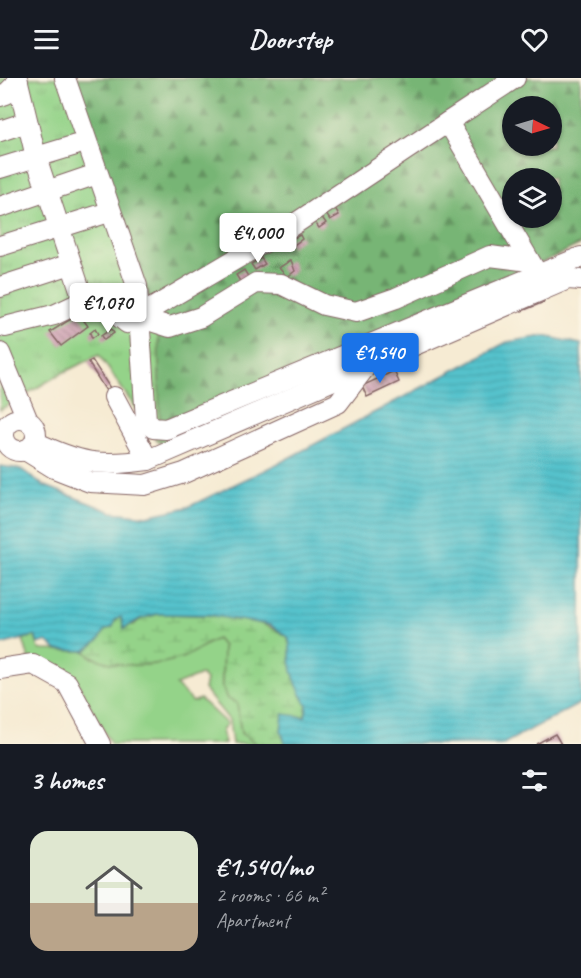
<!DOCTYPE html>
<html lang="en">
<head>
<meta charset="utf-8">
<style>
	body { margin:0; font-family:Caveat,sans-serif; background:#242831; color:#f1f3f6; height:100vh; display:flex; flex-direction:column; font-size:22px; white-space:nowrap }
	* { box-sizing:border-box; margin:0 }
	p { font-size:20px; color:#9ea1a6 }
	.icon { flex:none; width:33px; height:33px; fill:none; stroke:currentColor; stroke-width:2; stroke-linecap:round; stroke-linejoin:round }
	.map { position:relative; height:666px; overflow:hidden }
	.panel { display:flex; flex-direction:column; background:#171b24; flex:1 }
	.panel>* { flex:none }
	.needle { width:39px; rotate:95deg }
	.controls { position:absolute; left:502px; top:18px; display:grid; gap:12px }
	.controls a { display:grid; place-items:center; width:60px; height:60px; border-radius:50%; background:#171b24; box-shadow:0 2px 4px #0004; font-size:30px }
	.price { position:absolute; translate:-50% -51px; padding:0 14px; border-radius:6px; background:#fff; color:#222; font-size:20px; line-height:39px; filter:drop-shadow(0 2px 3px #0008) }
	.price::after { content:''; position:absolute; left:50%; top:36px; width:18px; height:14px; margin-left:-9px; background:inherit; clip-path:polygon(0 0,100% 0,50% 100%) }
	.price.selected { background:#1a73e8; color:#fff }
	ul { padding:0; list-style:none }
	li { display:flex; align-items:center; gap:18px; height:150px; padding:0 30px }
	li+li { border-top:2px solid #363941 }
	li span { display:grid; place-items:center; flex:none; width:168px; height:120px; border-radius:18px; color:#555 }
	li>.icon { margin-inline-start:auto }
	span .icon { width:72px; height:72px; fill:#fffc; stroke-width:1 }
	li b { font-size:26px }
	h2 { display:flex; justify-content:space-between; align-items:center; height:72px; padding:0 30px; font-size:26px }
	header { display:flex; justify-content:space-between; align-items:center; height:78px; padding:0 30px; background:#171b24; font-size:27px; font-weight:800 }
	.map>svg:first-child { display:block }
</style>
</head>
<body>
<header><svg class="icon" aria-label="menu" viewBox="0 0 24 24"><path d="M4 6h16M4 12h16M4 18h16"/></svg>Doorstep<svg class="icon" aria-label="heart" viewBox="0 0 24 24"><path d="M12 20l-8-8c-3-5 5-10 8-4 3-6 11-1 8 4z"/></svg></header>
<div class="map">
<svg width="581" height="666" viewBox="0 0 581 666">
	<defs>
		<pattern id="forest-firs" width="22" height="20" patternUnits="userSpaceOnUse" patternTransform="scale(1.5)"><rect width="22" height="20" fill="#77b575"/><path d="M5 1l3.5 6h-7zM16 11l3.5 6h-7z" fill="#649360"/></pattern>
		<pattern id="wetland-marsh" width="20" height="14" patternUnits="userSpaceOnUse" patternTransform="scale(1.5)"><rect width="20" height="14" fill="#94d389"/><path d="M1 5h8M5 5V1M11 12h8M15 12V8" fill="none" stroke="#81b576"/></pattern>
		<pattern id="park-tufts" width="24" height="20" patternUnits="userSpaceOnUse" patternTransform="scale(1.5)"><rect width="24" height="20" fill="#94d389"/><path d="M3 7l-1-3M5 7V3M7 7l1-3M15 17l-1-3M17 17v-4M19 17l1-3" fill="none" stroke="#81b576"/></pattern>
		<pattern id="water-rules" width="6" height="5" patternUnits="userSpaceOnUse" patternTransform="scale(1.5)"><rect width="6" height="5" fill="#55c2cc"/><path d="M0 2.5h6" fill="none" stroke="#4ca6af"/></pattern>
		<pattern id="building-back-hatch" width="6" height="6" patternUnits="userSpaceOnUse" patternTransform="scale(1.5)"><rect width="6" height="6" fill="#cb9cb0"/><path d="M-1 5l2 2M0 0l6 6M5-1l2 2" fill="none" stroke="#a77f8f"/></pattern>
	</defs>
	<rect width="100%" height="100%" fill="#fcf5e5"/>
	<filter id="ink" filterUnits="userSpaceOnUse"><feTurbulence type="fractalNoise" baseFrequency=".0167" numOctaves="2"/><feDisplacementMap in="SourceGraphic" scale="12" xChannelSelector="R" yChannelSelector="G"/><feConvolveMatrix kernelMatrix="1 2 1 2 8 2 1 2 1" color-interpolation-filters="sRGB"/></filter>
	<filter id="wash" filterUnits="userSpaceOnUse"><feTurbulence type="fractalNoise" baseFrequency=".008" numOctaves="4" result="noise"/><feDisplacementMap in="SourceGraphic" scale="24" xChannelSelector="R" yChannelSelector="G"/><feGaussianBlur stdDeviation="1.35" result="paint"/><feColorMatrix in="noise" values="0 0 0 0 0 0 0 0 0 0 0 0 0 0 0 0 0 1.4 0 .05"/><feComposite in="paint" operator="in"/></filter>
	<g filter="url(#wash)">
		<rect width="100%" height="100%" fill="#f6ebd3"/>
		<path fill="#94d389" stroke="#6f795a" stroke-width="1.5" d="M 35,558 L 39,571 L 43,572 L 85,573 L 93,580 L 185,579 L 203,566 L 217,561 L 223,568 L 222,608 L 227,620 L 237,624 L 241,655 L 257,666 L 232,666 L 229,642 L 204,611 L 206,602 L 201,597 L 176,607 L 193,624 L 200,621 L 227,646 L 222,652 L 225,666 L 111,666 L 77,604 L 29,581 L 23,561 Z"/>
		<path fill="url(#forest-firs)" stroke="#606a50" stroke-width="1.5" fill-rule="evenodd" d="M 70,0 L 581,0 L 581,166 L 160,366 L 158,241 L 127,163 ZM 513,28 L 552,28 L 552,68 L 513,68 ZM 513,100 L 552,100 L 552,140 L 513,140 Z"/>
		<path fill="url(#wetland-marsh)" stroke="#6f795a" stroke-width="1.5" d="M 158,536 C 201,537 252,534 288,559 C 295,586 291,600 307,627 L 305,639 L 281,652 L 285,666 L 257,666 L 241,655 L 237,625 L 227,621 L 222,608 L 223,568 L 217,561 C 205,566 196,574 184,579 C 157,589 107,593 85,573 C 97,563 107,545 121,539 L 124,545 L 134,547 L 140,541 Z"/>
		<path fill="url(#park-tufts)" stroke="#6f795a" stroke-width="1.5" d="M 0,0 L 70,0 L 127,163 L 158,240 L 160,366 L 99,277 L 60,296 L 0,332 Z"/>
		<path fill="url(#water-rules)" stroke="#50707c" stroke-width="1.5" d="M 544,258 L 581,266 L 581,625 L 503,666 L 285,666 L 281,652 L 283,636 L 305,639 L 307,627 C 299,614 292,598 290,582 C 290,574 291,568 288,559 L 270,547 L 208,537 L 158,536 L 140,541 L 124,551 L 121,539 L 115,542 L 113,549 L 105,552 L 100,561 L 85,573 L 57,572 L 47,563 L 38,566 L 35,558 L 0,567 L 0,388 L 21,391 L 43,407 L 112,434 L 147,438 L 188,429 L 281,384 L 507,264 Z"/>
		<g id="blocks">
			<g fill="url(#building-back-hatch)">
				<path d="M 335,130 L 339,137 L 330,142 L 326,136 Z"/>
				<path d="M 321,138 L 326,145 L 319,150 L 314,143 Z"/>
				<path d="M 300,157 L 302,161 L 291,169 L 287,163 Z"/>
				<path d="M 261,180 L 265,186 L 255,192 L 251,186 Z"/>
				<path d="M 291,182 L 295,193 L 287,199 L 279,190 Z"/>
				<path d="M 244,192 L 249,200 L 241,205 L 236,197 Z"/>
				<path d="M 543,220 L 544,224 L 522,233 L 521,230 Z"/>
				<path d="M 79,236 L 88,248 L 61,268 L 50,254 Z"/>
				<path d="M 95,251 L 98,256 L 92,260 L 90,255 Z"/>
				<path d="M 111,251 L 114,255 L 104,262 L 101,258 Z"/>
				<path d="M 92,282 L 110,310 L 106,313 L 88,284 Z"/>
				<path d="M 394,293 L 399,304 L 367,319 L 362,308 Z"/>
				<path d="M 555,656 L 561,666 L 536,666 Z"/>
			</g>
		</g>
	</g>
	<g filter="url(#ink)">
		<use href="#blocks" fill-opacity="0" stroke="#866666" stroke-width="1.5"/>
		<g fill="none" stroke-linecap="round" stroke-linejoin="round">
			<g stroke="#866666" stroke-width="22">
				<g id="minor">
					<path d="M 17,0 L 36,79 L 84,224"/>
					<path d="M 65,0 L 137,208 L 146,342 L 153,350 L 166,351 L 581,179"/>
					<path d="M 0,18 L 6,16 L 18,4"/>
					<path d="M 448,44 L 515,0"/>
					<path d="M 0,53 L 27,44"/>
					<path d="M 0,90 L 76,67"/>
					<path d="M 0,129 L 94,97"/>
					<path d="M 0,168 L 106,135"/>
					<path d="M 0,209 L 71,186"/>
					<path d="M 143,236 L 154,244 L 170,249 L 201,239 L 256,205 L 281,206 L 324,227 L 356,234 L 396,220 L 490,178 L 529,183"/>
					<path d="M 5,249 L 54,237 L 86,222 L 106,228 L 127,245 L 287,151 L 448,44 L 538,197"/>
					<path d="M 0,275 L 28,343"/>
					<path d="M 114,319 L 148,382 L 568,201 L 581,202"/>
					<circle cx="20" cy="357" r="16"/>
					<path d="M 35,364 C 79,385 99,389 148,382"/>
					<path d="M 25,372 L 54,390 L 90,404 L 145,407 L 184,395 L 338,325 L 364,291"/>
					<path d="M 0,591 L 33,586 L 67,605 L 100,666"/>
				</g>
			</g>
			<use href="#minor" stroke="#fff" stroke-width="20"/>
		</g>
	</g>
</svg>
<div class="controls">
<a><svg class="needle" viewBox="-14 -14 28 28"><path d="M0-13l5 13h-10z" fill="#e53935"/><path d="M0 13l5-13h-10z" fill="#9ea1a6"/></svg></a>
<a><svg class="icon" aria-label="layers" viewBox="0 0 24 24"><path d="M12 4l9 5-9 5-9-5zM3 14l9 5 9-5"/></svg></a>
</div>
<b class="price" style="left:258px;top:186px">€4,000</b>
<b class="price" style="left:108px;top:256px">€1,070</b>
<b class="price selected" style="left:380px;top:306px">€1,540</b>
</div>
<section class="panel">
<h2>3 homes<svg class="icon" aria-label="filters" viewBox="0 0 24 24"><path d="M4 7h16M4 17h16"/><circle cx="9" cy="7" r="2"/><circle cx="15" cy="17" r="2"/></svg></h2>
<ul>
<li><span style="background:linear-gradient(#dfe7d0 60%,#b9a48a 0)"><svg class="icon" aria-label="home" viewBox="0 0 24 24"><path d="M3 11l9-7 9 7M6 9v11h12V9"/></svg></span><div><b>€1,540/mo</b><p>2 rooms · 66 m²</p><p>Apartment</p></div></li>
</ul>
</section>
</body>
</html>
